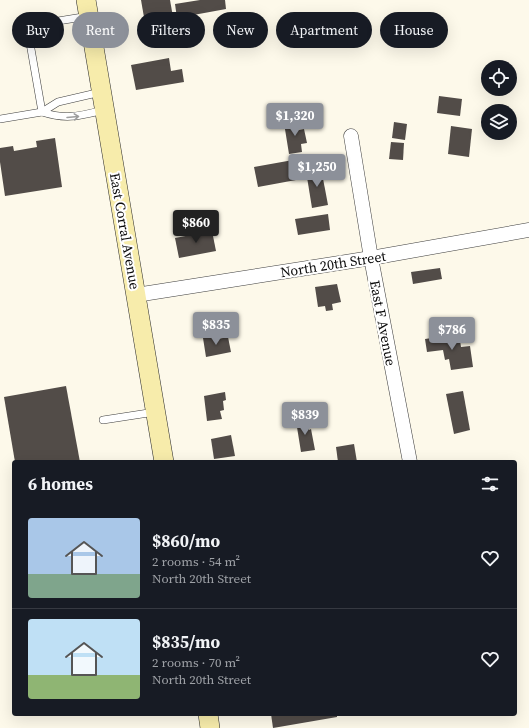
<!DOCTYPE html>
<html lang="en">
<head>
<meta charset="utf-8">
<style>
	body { margin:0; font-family:"Source Serif 4",serif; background:#242831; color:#f1f3f6; height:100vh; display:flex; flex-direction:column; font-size:15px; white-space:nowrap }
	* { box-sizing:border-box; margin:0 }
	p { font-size:13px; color:#9ea1a6 }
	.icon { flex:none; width:22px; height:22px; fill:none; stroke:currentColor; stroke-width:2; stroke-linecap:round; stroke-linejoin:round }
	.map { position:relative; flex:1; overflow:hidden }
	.sheet { position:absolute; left:12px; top:460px; width:505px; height:256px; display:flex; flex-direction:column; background:#171b24; border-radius:4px; box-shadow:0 4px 16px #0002 }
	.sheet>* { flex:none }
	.hud { position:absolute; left:12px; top:12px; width:505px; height:36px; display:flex; gap:8px }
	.tools { position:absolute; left:481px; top:60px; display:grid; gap:8px }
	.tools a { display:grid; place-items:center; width:36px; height:36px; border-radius:50%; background:#171b24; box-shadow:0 4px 16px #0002; font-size:20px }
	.price { position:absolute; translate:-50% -34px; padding:0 9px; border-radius:4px; background:#8c9099; color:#fff; font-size:13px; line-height:26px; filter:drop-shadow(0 1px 2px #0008) }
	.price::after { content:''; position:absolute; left:50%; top:24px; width:12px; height:9px; margin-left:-6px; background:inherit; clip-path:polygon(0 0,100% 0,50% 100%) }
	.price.on { background:#222; color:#fff }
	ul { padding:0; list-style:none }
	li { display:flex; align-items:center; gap:12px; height:100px; padding:0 16px }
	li+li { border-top:1px solid #363941 }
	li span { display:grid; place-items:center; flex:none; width:112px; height:80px; border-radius:4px; color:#555 }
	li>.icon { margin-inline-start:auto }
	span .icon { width:48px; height:48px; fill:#fffc; stroke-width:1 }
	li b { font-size:17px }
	h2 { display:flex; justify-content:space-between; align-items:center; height:48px; padding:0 16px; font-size:17px }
	.tag { padding:0 14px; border-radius:18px; background:#171b24; box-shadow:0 4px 16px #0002; font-size:14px; line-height:36px }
	.tag.on { background:#8c9099; color:#fff }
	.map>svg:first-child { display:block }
</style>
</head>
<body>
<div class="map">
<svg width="529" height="728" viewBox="0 0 529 728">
	<rect width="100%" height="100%" fill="#fdf9ea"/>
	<g fill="#524c48">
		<path d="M 141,0 L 170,0 L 173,17 L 145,23 Z"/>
		<path d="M 200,0 L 225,0 L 226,9 L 177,18 L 175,4 Z"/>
		<path d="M 169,58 L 171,71 L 182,69 L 184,82 L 136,90 L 131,65 Z"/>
		<path d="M 439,96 L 462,99 L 460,116 L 437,113 Z"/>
		<path d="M 297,121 L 299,130 L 304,129 L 307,143 L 301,144 L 302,152 L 289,154 L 284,123 Z"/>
		<path d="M 394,122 L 407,124 L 405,140 L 392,138 Z"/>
		<path d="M 451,126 L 472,129 L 469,157 L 448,154 Z"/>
		<path d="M 55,138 L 62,187 L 5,196 L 0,162 L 0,148 L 13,146 L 14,151 L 37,147 L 36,141 Z"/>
		<path d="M 391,142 L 404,143 L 403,160 L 389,159 Z"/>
		<path d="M 305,158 L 307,169 L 297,171 L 295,160 Z"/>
		<path d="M 293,160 L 296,180 L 258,187 L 254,167 Z"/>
		<path d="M 321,168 L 328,205 L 312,208 L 306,171 Z"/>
		<path d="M 328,214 L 330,230 L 298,235 L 295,219 Z"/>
		<path d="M 212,231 L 216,251 L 179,258 L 175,238 Z"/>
		<path d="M 440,268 L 442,279 L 413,284 L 411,272 Z"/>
		<path d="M 337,284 L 341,302 L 332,304 L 333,310 L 326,311 L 325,306 L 318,307 L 315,287 Z"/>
		<path d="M 459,334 L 461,347 L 470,346 L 473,367 L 451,370 L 449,359 L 445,360 L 443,350 L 427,352 L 425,339 Z"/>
		<path d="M 213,336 L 213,340 L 228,337 L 231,352 L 206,357 L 203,338 Z"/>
		<path d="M 66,386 L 80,462 L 15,462 L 4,397 Z"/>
		<path d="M 463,391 L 470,430 L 454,434 L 446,394 Z"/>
		<path d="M 225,392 L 226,400 L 223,401 L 224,410 L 220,411 L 222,419 L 207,421 L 204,396 Z"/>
		<path d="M 307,419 L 309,430 L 311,429 L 315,450 L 301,452 L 296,421 Z"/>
		<path d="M 231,435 L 235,456 L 214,459 L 211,439 Z"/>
		<path d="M 354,444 L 357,462 L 338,462 L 336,447 Z"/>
		<path d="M 271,714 L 337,714 L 337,717 L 273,728 Z"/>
	</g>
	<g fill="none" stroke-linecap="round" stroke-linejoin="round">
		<g stroke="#3e3e3e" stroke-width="8">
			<g id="service">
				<path d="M 42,112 L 27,26 L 89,16"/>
				<path d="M 42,112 C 66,120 79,116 104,110"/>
				<path d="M 0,119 L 42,112 L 58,102 L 101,92"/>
				<path d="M 103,420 L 155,412"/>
			</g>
		</g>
		<g stroke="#3e3e3e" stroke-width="15">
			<g id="minor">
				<path d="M 351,136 L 371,258 L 410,462"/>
				<path d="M 136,295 L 371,258 L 529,230"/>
			</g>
		</g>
		<g stroke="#2d2d2d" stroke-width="20">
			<g id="secondary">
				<path d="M 86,0 L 164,462"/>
				<path d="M 208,714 L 210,728"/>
			</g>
		</g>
		<use href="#service" stroke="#fff" stroke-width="7"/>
		<use href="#minor" stroke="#fff" stroke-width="14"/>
		<use href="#secondary" stroke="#f7ecab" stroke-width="19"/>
	</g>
	<defs><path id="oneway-shaft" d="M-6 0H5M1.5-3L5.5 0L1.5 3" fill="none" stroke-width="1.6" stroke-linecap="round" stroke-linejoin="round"/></defs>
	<use stroke="#9d9d9d" href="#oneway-shaft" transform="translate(73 117) rotate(-5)"/>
	<g text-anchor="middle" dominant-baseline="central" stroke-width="4" stroke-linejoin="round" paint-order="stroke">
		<g font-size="14" fill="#0b0b0b" stroke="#fff">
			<text transform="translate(125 231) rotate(80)">East Corral Avenue</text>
			<text transform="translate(333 264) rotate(-9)">North 20th Street</text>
			<text transform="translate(383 323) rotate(79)">East F Avenue</text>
		</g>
	</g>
</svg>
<div class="tools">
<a><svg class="icon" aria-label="locate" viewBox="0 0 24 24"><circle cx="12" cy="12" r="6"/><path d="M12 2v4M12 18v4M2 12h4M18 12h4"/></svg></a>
<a><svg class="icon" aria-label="layers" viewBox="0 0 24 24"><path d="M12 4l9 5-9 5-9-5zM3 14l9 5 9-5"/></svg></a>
</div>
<b class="price" style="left:295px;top:137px">$1,320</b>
<b class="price" style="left:317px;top:188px">$1,250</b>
<b class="price on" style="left:196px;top:244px">$860</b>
<b class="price" style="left:216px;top:346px">$835</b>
<b class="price" style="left:452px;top:351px">$786</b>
<b class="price" style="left:305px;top:436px">$839</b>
<div class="hud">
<a class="tag">Buy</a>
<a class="tag on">Rent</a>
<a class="tag">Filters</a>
<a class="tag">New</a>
<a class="tag">Apartment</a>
<a class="tag">House</a>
</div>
<section class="sheet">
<h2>6 homes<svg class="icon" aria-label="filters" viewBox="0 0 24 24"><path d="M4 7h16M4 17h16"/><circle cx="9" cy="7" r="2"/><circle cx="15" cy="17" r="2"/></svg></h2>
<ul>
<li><span style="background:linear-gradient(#a9c7e8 70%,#7fa58c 0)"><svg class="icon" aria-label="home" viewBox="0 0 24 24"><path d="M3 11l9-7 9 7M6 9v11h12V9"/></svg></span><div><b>$860/mo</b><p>2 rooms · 54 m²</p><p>North 20th Street</p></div><svg class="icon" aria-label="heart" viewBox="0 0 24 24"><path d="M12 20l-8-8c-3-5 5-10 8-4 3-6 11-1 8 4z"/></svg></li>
<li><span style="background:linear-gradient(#bfe0f5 70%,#8fb573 0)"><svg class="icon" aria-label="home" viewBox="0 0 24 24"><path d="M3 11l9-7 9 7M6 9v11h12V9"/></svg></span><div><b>$835/mo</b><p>2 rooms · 70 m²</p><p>North 20th Street</p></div><svg class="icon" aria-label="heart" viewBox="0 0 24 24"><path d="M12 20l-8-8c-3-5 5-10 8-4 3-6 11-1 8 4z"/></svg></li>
</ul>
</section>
</div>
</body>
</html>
